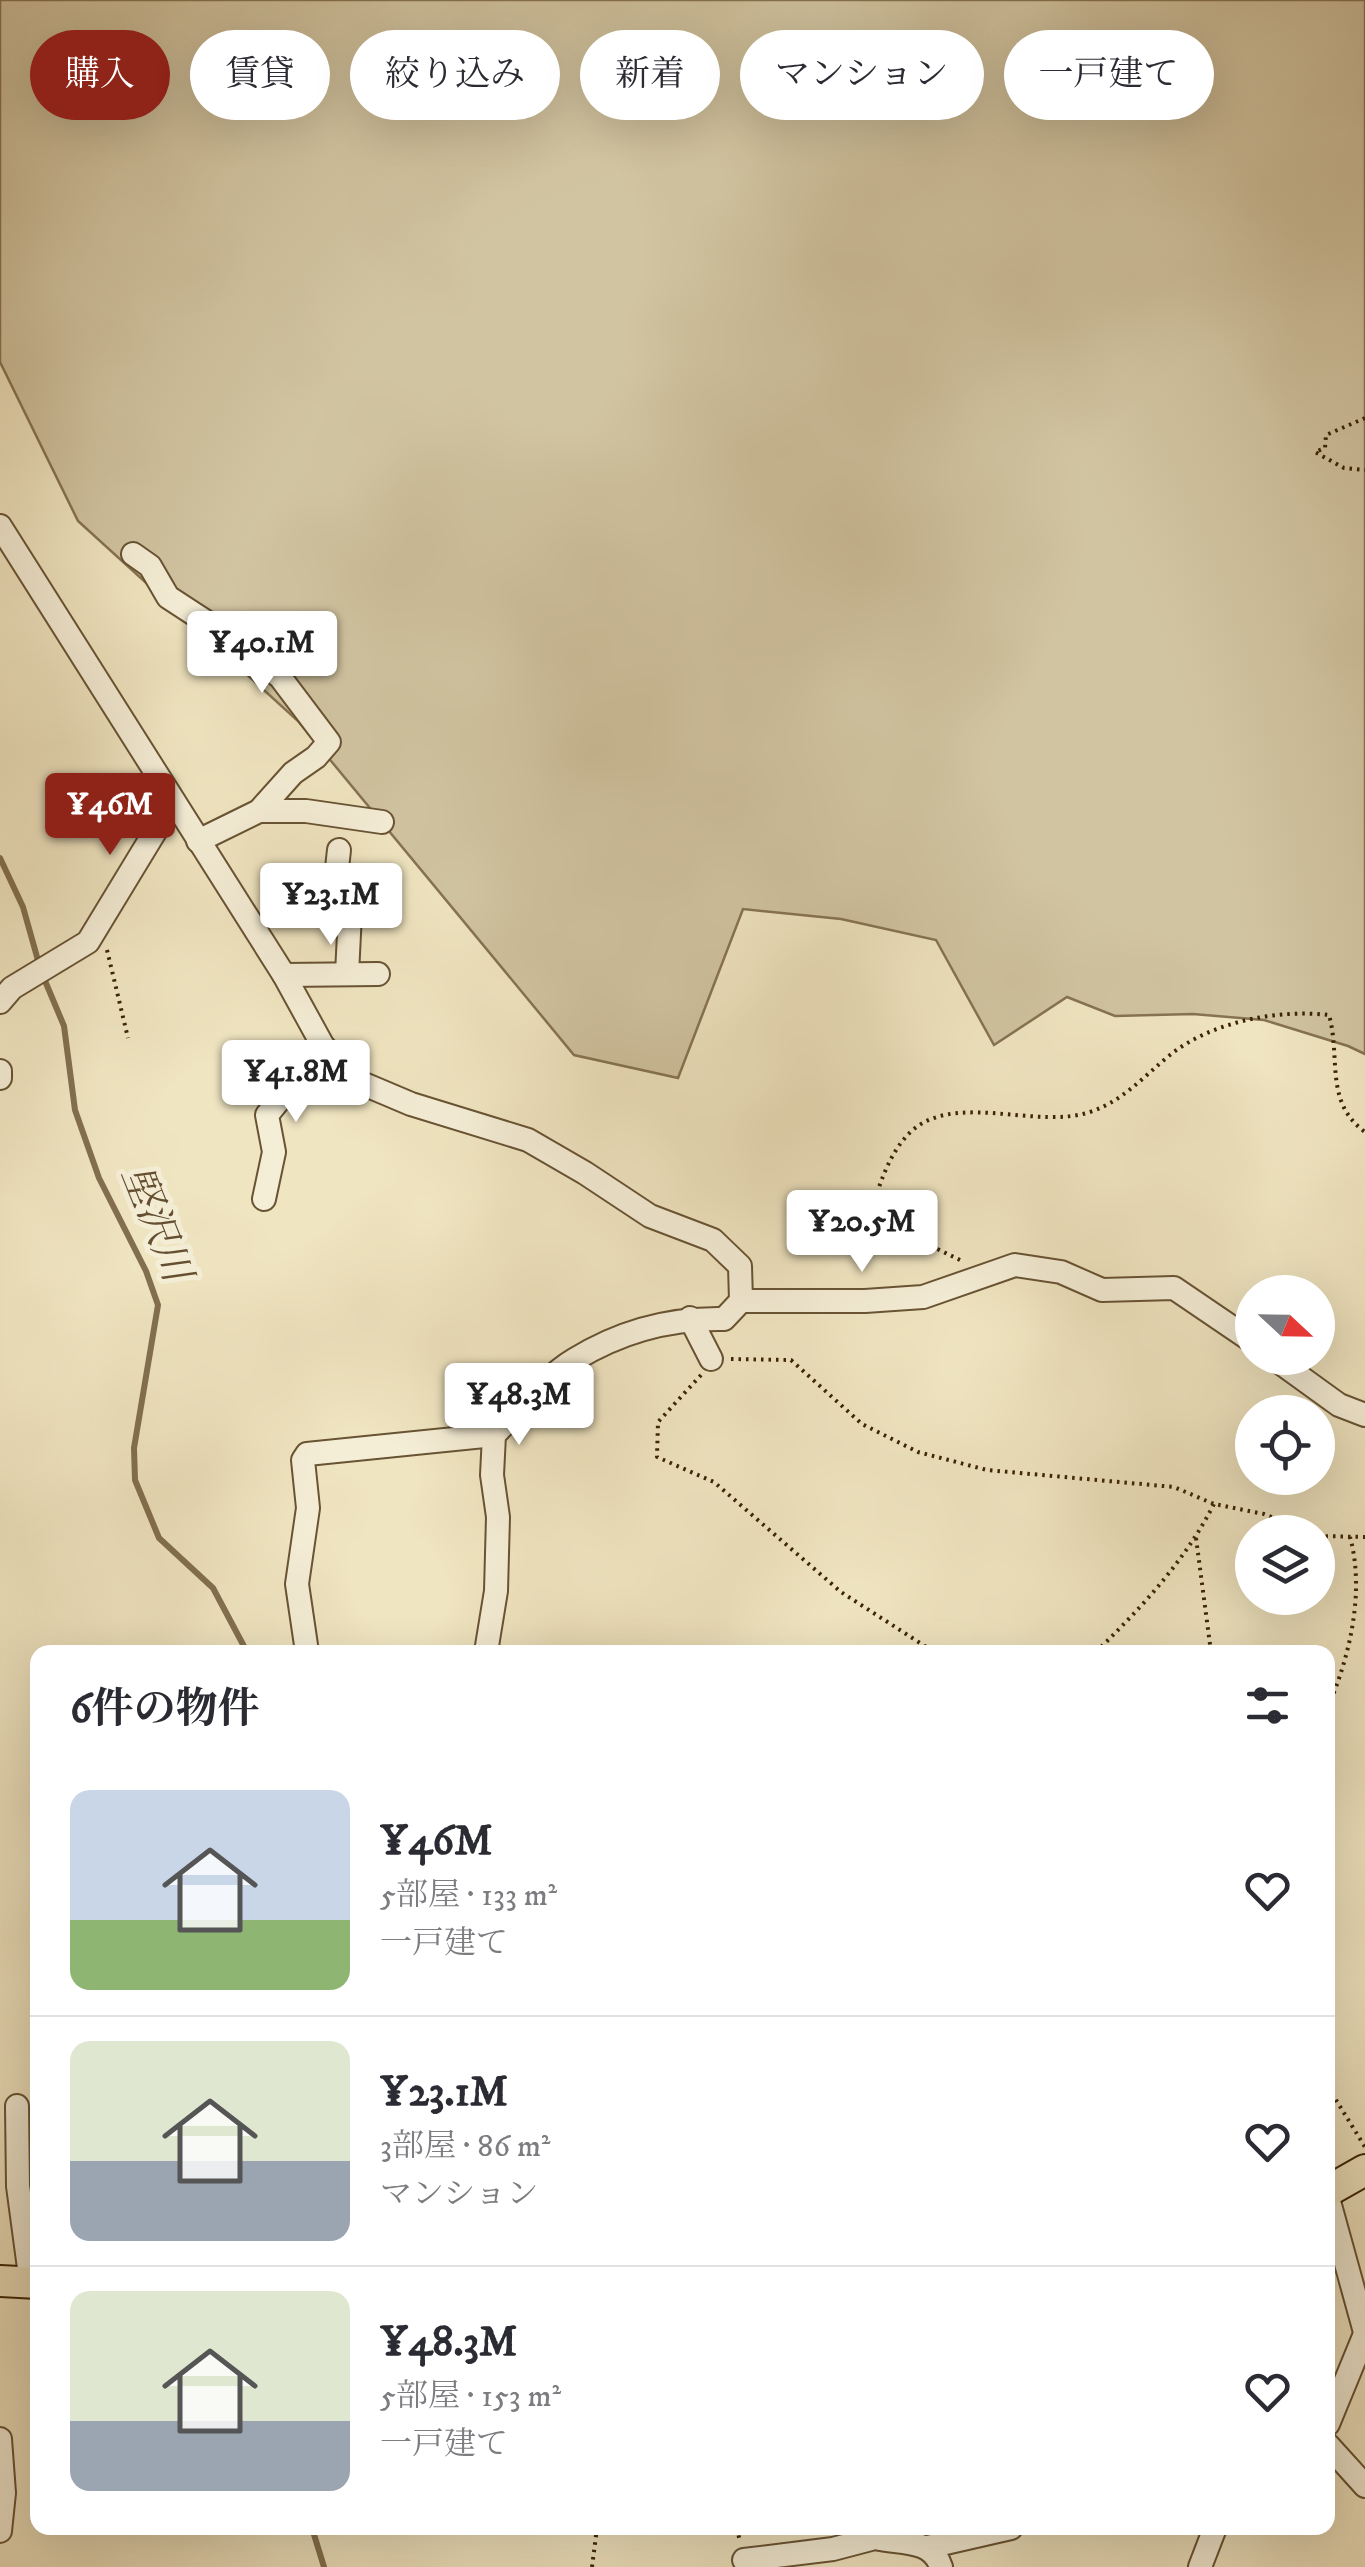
<!DOCTYPE html>
<html lang="ja">
<head>
<meta charset="utf-8">
<style>
	body { margin:0; font-family:"IM FELL DW Pica","Noto Serif JP",serif; background:#f7f7f7; color:#2b2b33; height:100vh; display:flex; flex-direction:column; font-size:38px; white-space:nowrap }
	* { box-sizing:border-box; margin:0 }
	p { font-size:32px; color:#7c7c81 }
	.icon { flex:none; width:55px; height:55px; fill:none; stroke:currentColor; stroke-width:2; stroke-linecap:round; stroke-linejoin:round }
	.map { position:relative; flex:1; overflow:hidden }
	.details { position:absolute; left:30px; top:1645px; width:1305px; height:890px; display:flex; flex-direction:column; background:#fff; border-radius:20px; box-shadow:0 10px 40px #0002 }
	.details>* { flex:none }
	.guide { position:absolute; left:30px; top:30px; width:1305px; height:90px; display:flex; gap:20px }
	.needle { width:65px; rotate:112deg }
	.controls { position:absolute; left:1235px; top:1275px; display:grid; gap:20px }
	.controls a { display:grid; place-items:center; width:100px; height:100px; border-radius:50%; background:#fff; box-shadow:0 10px 40px #0002; font-size:50px }
	.price { position:absolute; translate:-50% -85px; padding:0 22px; border-radius:10px; background:#fff; color:#222; font-size:32px; line-height:65px; filter:drop-shadow(0 2px 5px #0008) }
	.price::after { content:''; position:absolute; left:50%; top:60px; width:30px; height:22px; margin-left:-15px; background:inherit; clip-path:polygon(0 0,100% 0,50% 100%) }
	.price.current { background:#8f2418; color:#fff }
	ul { padding:0; list-style:none }
	li { display:flex; align-items:center; gap:30px; height:250px; padding:0 40px }
	li+li { border-top:2px solid #e1e1e2 }
	li span { display:grid; place-items:center; flex:none; width:280px; height:200px; border-radius:20px; color:#555 }
	li>.icon { margin-inline-start:auto }
	span .icon { width:120px; height:120px; fill:#fffc; stroke-width:1 }
	li b { font-size:42px }
	h2 { display:flex; justify-content:space-between; align-items:center; height:120px; padding:0 40px; font-size:42px }
	.tag { padding:0 35px; border-radius:45px; background:#fff; box-shadow:0 10px 40px #0002; font-size:35px; line-height:90px }
	.tag.current { background:#8f2418; color:#fff }
	.map>svg:first-child { display:block }
</style>
</head>
<body>
<div class="map">
<svg width="1365" height="2567" viewBox="0 0 1365 2567">
	<rect width="100%" height="100%" fill="#f0e5c1"/>
	<filter id="stains"><feTurbulence type="fractalNoise" baseFrequency=".002" numOctaves="4"/><feColorMatrix values="0 0 0 0 .2 0 0 0 0 .09 0 0 0 0 .02 0 0 0 .5 -.17"/></filter>
	<radialGradient id="worn" r=".72"><stop offset=".6" stop-color="#630" stop-opacity="0"/><stop offset="1" stop-color="#630" stop-opacity=".3"/></radialGradient>
	<path fill="#d1c4a1" stroke="#867352" stroke-width="2.5" d="M 0,0 L 1365,0 L 1365,1054 L 1348,1046 L 1264,1020 L 1193,1014 L 1115,1016 L 1067,997 L 994,1045 L 936,940 L 841,919 L 743,909 L 678,1078 L 574,1055 L 298,721 L 78,521 L 0,362 Z"/>
	<g fill="none" stroke-linecap="round" stroke-linejoin="round">
		<g stroke="#826f4f" stroke-width="6">
			<path d="M 0,858 L 23,907 L 39,964"/>
			<path d="M 43,976 L 64,1026 L 75,1110 L 99,1178 L 146,1271 L 158,1305 L 134,1448 L 135,1480 L 159,1538 L 213,1588 L 247,1652"/>
			<path d="M 312,2528 L 324,2567"/>
		</g>
		<g stroke="#685333" stroke-width="26">
			<g id="minor">
				<path d="M 0,526 L 284,975 L 323,1046 L 359,1082 L 411,1104 L 528,1140 L 585,1173 L 650,1216 L 713,1240 L 740,1266 L 741,1301"/>
				<path d="M 133,554 L 150,566 L 168,597 L 240,644 L 280,677 L 329,742 L 316,757 L 293,773 L 259,811 L 198,841"/>
				<path d="M 259,811 L 306,811 L 382,822"/>
				<path d="M 339,850 L 336,877 L 350,913 L 347,974"/>
				<path d="M 284,975 L 378,974"/>
				<path d="M 0,1002 L 12,988 L 88,942 L 173,802"/>
				<path d="M 0,1071 L 0,1078"/>
				<path d="M 264,1199 L 274,1152 L 267,1115 L 323,1046"/>
				<path d="M 690,1318 L 711,1359"/>
				<path d="M 1274,1358 L 1339,1405 L 1365,1415"/>
				<path d="M 307,1652 L 297,1584 L 308,1508 L 303,1460 L 307,1454 L 494,1435"/>
				<path d="M 486,1652 L 496,1591 L 498,1517 L 492,1475 L 494,1435 C 517,1412 547,1376 574,1360 C 619,1332 671,1318 724,1319 L 741,1301 L 865,1301 L 923,1297 L 1015,1265 L 1061,1272 L 1102,1290 L 1174,1288 L 1252,1341"/>
				<path d="M 17,2106 L 18,2186 L 31,2283"/>
				<path d="M 1328,2198 L 1365,2332"/>
				<path d="M 1328,2424 L 1365,2334"/>
				<path d="M 0,2439 L 4,2493 L 0,2531"/>
				<path d="M 1328,2445 L 1365,2486"/>
				<path d="M 860,2532 C 886,2548 930,2532 941,2567"/>
				<path d="M 928,2547 L 1011,2528"/>
				<path d="M 744,2560 L 833,2549 L 871,2539"/>
				<path d="M 1200,2567 L 1215,2528"/>
			</g>
		</g>
		<g stroke="#3a2204" stroke-width="34">
			<g id="major">
				<path d="M 1328,2191 L 1365,2170"/>
				<path d="M 0,2281 L 38,2283"/>
			</g>
		</g>
		<g stroke="#3a2204" stroke-width="4" stroke-dasharray="2.5 5" stroke-linecap="butt">
			<path d="M 1365,418 L 1326,435 L 1325,448 L 1315,452 L 1344,468 L 1365,470"/>
			<path d="M 107,950 L 128,1038"/>
			<path d="M 960,1260 L 884,1223 L 872,1211 C 879,1183 893,1143 918,1126 C 963,1095 1038,1129 1090,1112 C 1123,1101 1143,1077 1170,1055 C 1211,1022 1277,1009 1329,1015 C 1341,1058 1324,1102 1365,1132"/>
			<path d="M 731,1359 L 791,1360 L 862,1424 L 918,1452 L 987,1470 L 1174,1487 L 1214,1504 L 1264,1514 L 1309,1532"/>
			<path d="M 701,1375 L 658,1422 L 657,1457 L 714,1482 L 841,1592 L 934,1652"/>
			<path d="M 1318,1536 L 1365,1537"/>
			<path d="M 1196,1538 L 1211,1652"/>
			<path d="M 1096,1652 C 1141,1608 1185,1561 1214,1504"/>
			<path d="M 1328,1707 C 1350,1656 1365,1591 1350,1537"/>
			<path d="M 1328,2087 L 1365,2147"/>
			<path d="M 737,2528 L 740,2542"/>
			<path d="M 592,2567 L 597,2528"/>
		</g>
		<use href="#minor" stroke="#f5eed7" stroke-width="22"/>
		<use href="#major" stroke="#f0e5c1" stroke-width="30"/>
	</g>
	<g text-anchor="middle" dominant-baseline="central" stroke-width="10" stroke-linejoin="round" paint-order="stroke">
		<g font-size="40" font-style="italic" fill="#644f30" stroke="#f5eed7">
			<text transform="translate(155 1224) rotate(68)">堅沢川</text>
		</g>
	</g>
	<rect width="100%" height="100%" filter="url(#stains)"/>
	<rect width="100%" height="100%" fill="url(#worn)"/>
</svg>
<div class="controls">
<a><svg class="needle" viewBox="-14 -14 28 28"><path d="M0-13l5 13h-10z" fill="#e53935"/><path d="M0 13l5-13h-10z" fill="#7c7c81"/></svg></a>
<a><svg class="icon" aria-label="locate" viewBox="0 0 24 24"><circle cx="12" cy="12" r="6"/><path d="M12 2v4M12 18v4M2 12h4M18 12h4"/></svg></a>
<a><svg class="icon" aria-label="layers" viewBox="0 0 24 24"><path d="M12 4l9 5-9 5-9-5zM3 14l9 5 9-5"/></svg></a>
</div>
<b class="price" style="left:262px;top:696px">¥40.1M</b>
<b class="price current" style="left:110px;top:858px">¥46M</b>
<b class="price" style="left:331px;top:948px">¥23.1M</b>
<b class="price" style="left:296px;top:1125px">¥41.8M</b>
<b class="price" style="left:862px;top:1275px">¥20.5M</b>
<b class="price" style="left:519px;top:1448px">¥48.3M</b>
<div class="guide">
<a class="tag current">購入</a>
<a class="tag">賃貸</a>
<a class="tag">絞り込み</a>
<a class="tag">新着</a>
<a class="tag">マンション</a>
<a class="tag">一戸建て</a>
</div>
<section class="details">
<h2>6件の物件<svg class="icon" aria-label="filters" viewBox="0 0 24 24"><path d="M4 7h16M4 17h16"/><circle cx="9" cy="7" r="2"/><circle cx="15" cy="17" r="2"/></svg></h2>
<ul>
<li><span style="background:linear-gradient(#c9d6e8 65%,#8fb573 0)"><svg class="icon" aria-label="home" viewBox="0 0 24 24"><path d="M3 11l9-7 9 7M6 9v11h12V9"/></svg></span><div><b>¥46M</b><p>5部屋 · 133 m²</p><p>一戸建て</p></div><svg class="icon" aria-label="heart" viewBox="0 0 24 24"><path d="M12 20l-8-8c-3-5 5-10 8-4 3-6 11-1 8 4z"/></svg></li>
<li><span style="background:linear-gradient(#dfe7d0 60%,#9aa5b1 0)"><svg class="icon" aria-label="home" viewBox="0 0 24 24"><path d="M3 11l9-7 9 7M6 9v11h12V9"/></svg></span><div><b>¥23.1M</b><p>3部屋 · 86 m²</p><p>マンション</p></div><svg class="icon" aria-label="heart" viewBox="0 0 24 24"><path d="M12 20l-8-8c-3-5 5-10 8-4 3-6 11-1 8 4z"/></svg></li>
<li><span style="background:linear-gradient(#dfe7d0 65%,#9aa5b1 0)"><svg class="icon" aria-label="home" viewBox="0 0 24 24"><path d="M3 11l9-7 9 7M6 9v11h12V9"/></svg></span><div><b>¥48.3M</b><p>5部屋 · 153 m²</p><p>一戸建て</p></div><svg class="icon" aria-label="heart" viewBox="0 0 24 24"><path d="M12 20l-8-8c-3-5 5-10 8-4 3-6 11-1 8 4z"/></svg></li>
</ul>
</section>
</div>
</body>
</html>
